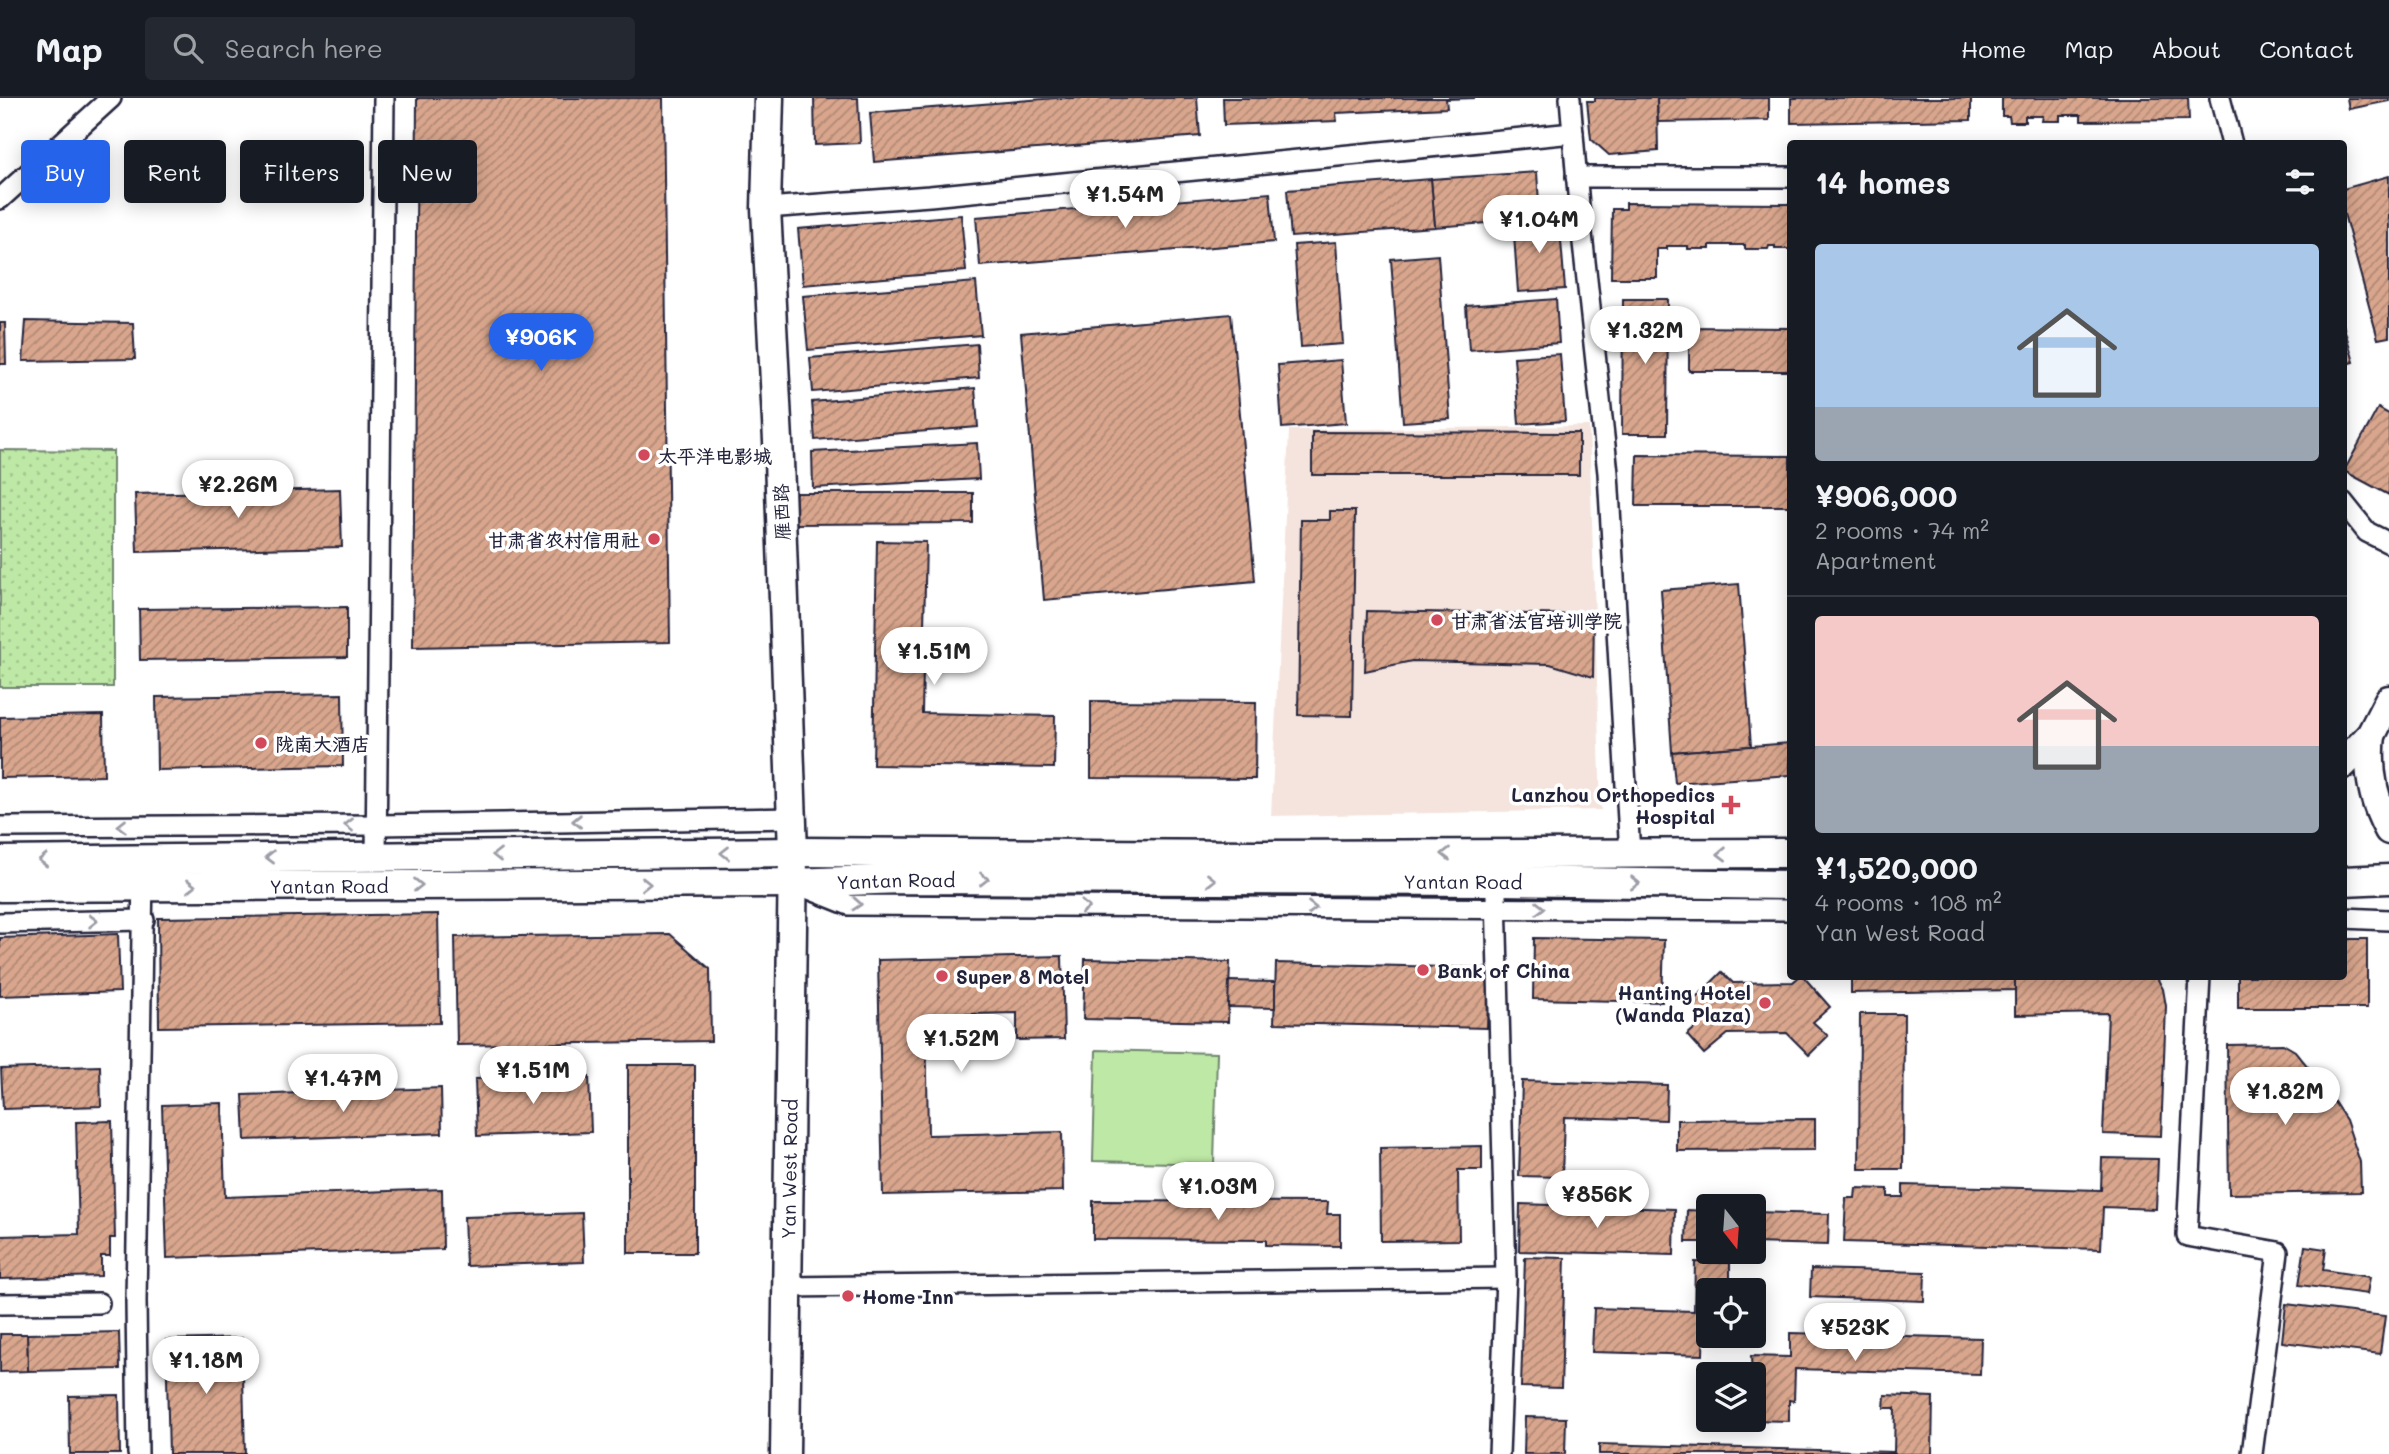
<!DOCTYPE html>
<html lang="en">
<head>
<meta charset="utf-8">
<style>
	body { margin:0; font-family:Mali,"LXGW WenKai TC",sans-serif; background:#242831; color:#f1f3f6; height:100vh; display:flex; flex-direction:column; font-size:26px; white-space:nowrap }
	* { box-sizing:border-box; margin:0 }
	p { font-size:23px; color:#9ea1a6 }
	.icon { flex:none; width:38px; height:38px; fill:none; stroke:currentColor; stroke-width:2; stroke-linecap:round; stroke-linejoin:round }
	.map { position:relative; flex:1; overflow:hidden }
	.sheet { position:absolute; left:1787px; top:42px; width:560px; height:840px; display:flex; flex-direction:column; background:#171b24; border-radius:7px; box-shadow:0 4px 18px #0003 }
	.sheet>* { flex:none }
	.top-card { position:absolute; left:21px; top:42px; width:665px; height:63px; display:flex; gap:14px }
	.needle { width:46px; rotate:163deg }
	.fabs { position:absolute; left:1696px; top:1096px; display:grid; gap:14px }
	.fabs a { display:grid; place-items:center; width:70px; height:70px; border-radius:7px; background:#171b24; box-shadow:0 4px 18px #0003; font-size:35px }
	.price { position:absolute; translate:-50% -60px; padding:0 16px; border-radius:24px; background:#fff; color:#222; font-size:23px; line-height:46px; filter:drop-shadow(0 2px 4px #0008) }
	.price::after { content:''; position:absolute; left:50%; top:42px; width:21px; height:16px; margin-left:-10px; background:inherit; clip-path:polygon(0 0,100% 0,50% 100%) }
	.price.selected { background:#2563eb; color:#fff }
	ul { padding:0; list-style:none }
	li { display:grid; align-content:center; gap:14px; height:371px; padding:0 28px }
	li+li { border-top:2px solid #363941 }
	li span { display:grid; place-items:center; height:217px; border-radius:7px; color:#555 }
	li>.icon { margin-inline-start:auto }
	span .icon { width:126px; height:126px; fill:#fffc; stroke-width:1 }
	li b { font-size:30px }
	h2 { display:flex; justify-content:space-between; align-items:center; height:84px; padding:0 28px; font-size:30px }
	.tag { padding:0 24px; border-radius:7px; background:#171b24; box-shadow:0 4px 18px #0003; font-size:24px; line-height:63px }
	.tag.selected { background:#2563eb; color:#fff }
	header { display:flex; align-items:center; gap:42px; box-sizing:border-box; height:98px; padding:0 35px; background:#171b24; border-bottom:2px solid #363941 }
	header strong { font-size:33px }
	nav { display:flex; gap:38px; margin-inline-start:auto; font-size:24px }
	.search { width:490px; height:63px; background:#242831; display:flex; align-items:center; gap:18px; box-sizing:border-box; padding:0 24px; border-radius:7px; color:#9ea1a6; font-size:26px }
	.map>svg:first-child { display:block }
</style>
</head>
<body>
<header>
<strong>Map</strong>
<div class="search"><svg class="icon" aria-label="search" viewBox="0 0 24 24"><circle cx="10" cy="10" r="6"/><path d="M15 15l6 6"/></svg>Search here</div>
<nav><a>Home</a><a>Map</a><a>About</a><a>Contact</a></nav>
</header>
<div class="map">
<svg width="2389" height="1356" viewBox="0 0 2389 1356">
	<defs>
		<pattern id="grass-dots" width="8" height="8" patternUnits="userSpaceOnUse" patternTransform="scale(1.75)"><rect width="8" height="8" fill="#bee8a5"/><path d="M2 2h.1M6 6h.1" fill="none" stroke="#a3c78f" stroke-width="1.8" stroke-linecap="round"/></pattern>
		<pattern id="building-hatch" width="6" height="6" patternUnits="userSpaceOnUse" patternTransform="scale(1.75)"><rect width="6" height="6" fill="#d9a68d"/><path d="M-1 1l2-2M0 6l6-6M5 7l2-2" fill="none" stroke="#b08774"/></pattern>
	</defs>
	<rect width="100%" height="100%" fill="#fff"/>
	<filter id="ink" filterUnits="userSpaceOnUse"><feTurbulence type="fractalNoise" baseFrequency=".0143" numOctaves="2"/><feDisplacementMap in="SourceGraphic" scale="14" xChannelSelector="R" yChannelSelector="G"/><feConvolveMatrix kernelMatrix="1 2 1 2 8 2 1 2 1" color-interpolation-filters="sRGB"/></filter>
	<g filter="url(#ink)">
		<path fill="#f4e4dd" d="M 1589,328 L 1601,712 L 1271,718 L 1289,332 Z"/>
		<path fill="url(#grass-dots)" stroke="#708570" stroke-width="2" d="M 0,352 L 113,353 L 113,589 L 0,589 Z"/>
		<path fill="#bee8a5" stroke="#708570" stroke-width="2" d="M 1096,952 L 1217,955 L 1214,1066 L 1093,1063 Z"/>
		<g fill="url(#building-hatch)" stroke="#22223b" stroke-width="2">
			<path d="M 417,0 L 663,0 L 670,544 L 413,549 Z"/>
			<path d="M 814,0 L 858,0 L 860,45 L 815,47 Z"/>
			<path d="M 1056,0 L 1197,0 L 1200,38 L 874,64 L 870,15 Z"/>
			<path d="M 1223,0 L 1475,0 L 1446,1 L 1447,10 L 1336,15 L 1337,23 L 1224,27 Z"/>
			<path d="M 1595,0 L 1657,0 L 1658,53 L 1609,57 L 1591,41 L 1587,3 L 1595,3 Z"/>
			<path d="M 1657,0 L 1769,0 L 1769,22 L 1658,24 Z"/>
			<path d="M 1791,0 L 1971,0 L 1971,22 L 1791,25 Z"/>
			<path d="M 2002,0 L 2188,0 L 2189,22 L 2081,23 L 2081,17 L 2060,17 L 2060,23 L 2042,23 L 2043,18 L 2025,18 L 2025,24 L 2010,24 L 2009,18 L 2002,18 Z"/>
			<path d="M 2347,0 L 2389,0 L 2389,3 L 2349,11 Z"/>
			<path d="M 1537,74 L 1540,121 L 1435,129 L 1431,81 Z"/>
			<path d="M 2389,78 L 2389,239 L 2378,241 L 2343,112 L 2343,91 Z"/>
			<path d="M 1431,81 L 1435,129 L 1291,139 L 1287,92 Z"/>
			<path d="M 1270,95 L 1274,144 L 980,168 L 976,119 Z"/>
			<path d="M 1626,105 L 1790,106 L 1790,151 L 1775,151 L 1775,148 L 1769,148 L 1768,151 L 1745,151 L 1745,147 L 1710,147 L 1710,151 L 1688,151 L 1688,148 L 1667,148 L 1667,151 L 1657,151 L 1657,180 L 1611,180 L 1612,111 L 1626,111 Z"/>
			<path d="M 961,117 L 966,173 L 803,187 L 798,131 Z"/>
			<path d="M 1559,119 L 1565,191 L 1518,194 L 1513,123 Z"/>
			<path d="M 1336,144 L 1343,246 L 1301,249 L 1294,147 Z"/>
			<path d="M 1438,157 L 1450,321 L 1403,324 L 1391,161 Z"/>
			<path d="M 976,184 L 981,237 L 808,252 L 803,198 Z"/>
			<path d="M 1556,201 L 1559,245 L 1469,252 L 1466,208 Z"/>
			<path d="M 1623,201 L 1668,201 L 1667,336 L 1622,336 Z"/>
			<path d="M 1231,216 L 1255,483 L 1044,502 L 1021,235 Z"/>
			<path d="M 26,223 L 133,225 L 135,261 L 23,263 Z"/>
			<path d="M 0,225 L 5,225 L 6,266 L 0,266 Z"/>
			<path d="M 2343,226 L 2354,264 L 2343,267 Z"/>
			<path d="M 1689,229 L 1790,230 L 1790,273 L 1689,273 Z"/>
			<path d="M 977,246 L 979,280 L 813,294 L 810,260 Z"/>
			<path d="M 1560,256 L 1565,323 L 1519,326 L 1514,259 Z"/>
			<path d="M 1341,262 L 1346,325 L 1282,330 L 1278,267 Z"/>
			<path d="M 975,290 L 978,329 L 815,342 L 812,304 Z"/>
			<path d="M 2378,310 L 2389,316 L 2389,397 L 2344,373 Z"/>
			<path d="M 1312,334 L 1579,335 L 1579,377 L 1312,377 Z"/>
			<path d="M 977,345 L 979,381 L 813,390 L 812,354 Z"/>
			<path d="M 1637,357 L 1790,358 L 1790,408 L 1636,408 Z"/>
			<path d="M 340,391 L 342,449 L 137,454 L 135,396 Z"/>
			<path d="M 795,395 L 973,395 L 973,425 L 795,426 Z"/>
			<path d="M 1330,413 L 1355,413 L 1352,618 L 1298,617 L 1301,422 L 1330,422 Z"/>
			<path d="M 877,443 L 926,444 L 922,615 L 1055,618 L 1054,670 L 873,667 Z"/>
			<path d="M 1739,486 L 1751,648 L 1672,654 L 1661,492 Z"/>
			<path d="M 347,509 L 347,559 L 140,562 L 139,511 Z"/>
			<path d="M 1367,513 L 1594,517 L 1593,579 L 1550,566 L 1412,563 L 1365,573 Z"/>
			<path d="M 342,596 L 343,668 L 157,672 L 156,599 Z"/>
			<path d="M 1091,603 L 1256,604 L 1255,681 L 1091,680 Z"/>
			<path d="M 103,617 L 104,678 L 0,680 L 0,619 Z"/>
			<path d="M 1790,645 L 1790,677 L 1675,685 L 1672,654 Z"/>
			<path d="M 438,816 L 440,925 L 159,929 L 158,820 Z"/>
			<path d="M 118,836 L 120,894 L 0,898 L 0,840 Z"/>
			<path d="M 670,836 L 710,871 L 711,943 L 457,947 L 455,839 Z"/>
			<path d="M 1534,840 L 1664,842 L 1662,904 L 1533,901 Z"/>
			<path d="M 2343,841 L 2367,841 L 2367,910 L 2238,910 L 2238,878 L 2343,878 Z"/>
			<path d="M 1062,858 L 1064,941 L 1017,942 L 1017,915 L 926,917 L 928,1037 L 1062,1034 L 1063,1093 L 883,1097 L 878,862 Z"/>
			<path d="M 1085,861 L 1230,864 L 1228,924 L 1083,921 Z"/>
			<path d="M 1276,865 L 1489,870 L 1487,930 L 1274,925 Z"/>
			<path d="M 1722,874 L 1733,885 L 1793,884 L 1800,878 L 1803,878 L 1830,909 L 1813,924 L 1828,938 L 1809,957 L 1787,935 L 1728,936 L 1704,956 L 1687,937 L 1704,922 L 1689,907 Z"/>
			<path d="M 1851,878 L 2015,878 L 2015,892 L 1851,895 Z"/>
			<path d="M 2015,878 L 2156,878 L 2163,891 L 2166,908 L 2161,1038 L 2103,1036 L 2108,915 L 2015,917 Z"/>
			<path d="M 1229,883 L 1275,884 L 1275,910 L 1228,909 Z"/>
			<path d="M 1860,916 L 1904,916 L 1903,1071 L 1859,1071 Z"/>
			<path d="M 2283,946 L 2295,953 L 2323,987 L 2346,1022 L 2360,1064 L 2361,1094 L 2229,1096 L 2227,947 Z"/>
			<rect x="628" y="967" width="67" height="188"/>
			<path d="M 100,968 L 101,1008 L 3,1011 L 1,971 Z"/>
			<path d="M 589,978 L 591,1034 L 477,1038 L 475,981 Z"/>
			<path d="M 1522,983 L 1667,987 L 1666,1022 L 1564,1019 L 1562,1079 L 1519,1078 Z"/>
			<path d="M 441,990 L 442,1035 L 245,1042 L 243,997 Z"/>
			<path d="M 222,1005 L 225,1099 L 442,1091 L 443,1151 L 167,1160 L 162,1007 Z"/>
			<path d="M 1815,1021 L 1815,1052 L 1677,1053 L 1677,1022 Z"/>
			<path d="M 112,1023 L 115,1140 L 110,1140 L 110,1158 L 101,1158 L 101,1178 L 0,1181 L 0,1138 L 79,1136 L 76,1024 Z"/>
			<path d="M 1482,1048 L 1482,1072 L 1458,1072 L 1459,1142 L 1381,1143 L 1380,1050 Z"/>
			<path d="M 2102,1060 L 2158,1061 L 2156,1111 L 2103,1109 L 2101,1151 L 1844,1144 L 1846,1100 L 1855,1100 L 1856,1090 L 1888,1091 L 1888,1099 L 1903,1099 L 1903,1087 L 2101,1092 Z"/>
			<path d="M 1093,1103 L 1328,1104 L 1327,1116 L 1340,1116 L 1340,1148 L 1266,1147 L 1266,1142 L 1093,1141 Z"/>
			<path d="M 1520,1106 L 1675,1111 L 1674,1157 L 1519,1153 Z"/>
			<path d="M 1687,1112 L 1708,1113 L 1708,1144 L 1686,1144 Z"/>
			<path d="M 1754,1114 L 1829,1116 L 1828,1147 L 1754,1145 Z"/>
			<path d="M 582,1115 L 584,1164 L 466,1168 L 464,1119 Z"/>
			<path d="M 2305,1148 L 2326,1151 L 2323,1172 L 2370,1179 L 2367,1196 L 2299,1187 Z"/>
			<path d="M 1525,1159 L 1565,1160 L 1561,1290 L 1521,1289 Z"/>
			<path d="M 1695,1164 L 1730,1165 L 1730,1192 L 1708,1192 L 1708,1220 L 1704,1220 L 1703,1257 L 1592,1254 L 1594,1210 L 1694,1213 Z"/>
			<path d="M 1811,1171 L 1925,1174 L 1924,1203 L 1810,1199 Z"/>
			<path d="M 2286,1206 L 2385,1218 L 2380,1256 L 2282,1244 Z"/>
			<path d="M 119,1234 L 120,1271 L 28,1273 L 27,1236 Z"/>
			<path d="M 1790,1235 L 1981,1240 L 1980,1276 L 1795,1271 L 1794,1303 L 1789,1302 L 1789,1323 L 1749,1322 L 1754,1321 L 1751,1258 L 1790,1259 Z"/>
			<path d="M 0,1236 L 27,1236 L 28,1273 L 0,1274 Z"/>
			<path d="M 242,1240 L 245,1356 L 169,1356 L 166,1242 Z"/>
			<path d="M 119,1297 L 120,1356 L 70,1356 L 69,1298 Z"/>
			<path d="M 1885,1297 L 1933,1299 L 1932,1356 L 1599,1356 L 1599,1346 L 1894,1354 L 1895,1310 L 1884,1310 Z"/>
			<path d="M 1525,1319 L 1566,1320 L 1565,1356 L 1524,1356 Z"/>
		</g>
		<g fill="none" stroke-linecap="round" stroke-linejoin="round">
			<g stroke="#22223b" stroke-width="24">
				<g id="minor">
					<path d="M 1570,0 L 1579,108 L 1608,375 L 1630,757"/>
					<path d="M 2220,0 L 2232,46"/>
					<path d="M 1576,79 L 1790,79"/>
					<path d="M 0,101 L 111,0"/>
					<path d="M 766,110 L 930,98 L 1573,35"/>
					<path d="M 2343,404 L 2367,434 L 2389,445"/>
					<path d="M 0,729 L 378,727 L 792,720"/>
					<path d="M 376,758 L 384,0"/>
					<path d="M 804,789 L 849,807 L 1790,812"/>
					<path d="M 1496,797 L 1506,1180 L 1499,1356"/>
					<path d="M 2343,820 L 2389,822"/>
					<path d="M 0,825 L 144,822"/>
					<path d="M 2200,878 L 2187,1138 L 2278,1154 L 2252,1356"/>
					<path d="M 787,1189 L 1506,1180"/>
					<path d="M 0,1206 L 99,1205"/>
					<path d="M 138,1356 L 136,1203 L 143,776"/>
				</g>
			</g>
			<g stroke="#22223b" stroke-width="33">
				<g id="secondary">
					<path d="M 769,0 L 766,110 L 779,362 L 793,754 L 785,1356"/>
					<path d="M 2371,637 C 2367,671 2372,701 2389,732"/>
					<path d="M 2343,666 L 2371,637 L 2389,602"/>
					<path d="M 0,763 L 793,754 L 1254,757 L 1790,755"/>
					<path d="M 2343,783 L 2389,781"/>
					<path id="s1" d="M 0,789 L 793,785 L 902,781 L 1497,783 L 1790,787"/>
				</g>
			</g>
			<use href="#minor" stroke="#fff" stroke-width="19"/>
			<use href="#secondary" stroke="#fff" stroke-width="28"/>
		</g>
		<defs><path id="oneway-chevron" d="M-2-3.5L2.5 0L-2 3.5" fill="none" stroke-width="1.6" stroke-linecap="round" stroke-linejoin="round" transform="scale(1.75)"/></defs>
		<g stroke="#9c9ca7">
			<use href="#oneway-chevron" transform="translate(577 723) rotate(179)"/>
			<use href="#oneway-chevron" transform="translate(349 727) rotate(180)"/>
			<use href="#oneway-chevron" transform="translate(122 728) rotate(180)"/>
			<use href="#oneway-chevron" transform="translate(725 755) rotate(180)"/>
			<use href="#oneway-chevron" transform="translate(1446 756) rotate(180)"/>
			<use href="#oneway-chevron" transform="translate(1722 756) rotate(179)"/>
			<use href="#oneway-chevron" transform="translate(497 757) rotate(180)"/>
			<use href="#oneway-chevron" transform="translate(270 759) rotate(179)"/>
			<use href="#oneway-chevron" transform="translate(43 762) rotate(179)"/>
			<use href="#oneway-chevron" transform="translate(984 781)"/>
			<use href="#oneway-chevron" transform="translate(1211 782)"/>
			<use href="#oneway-chevron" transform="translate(1635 785) rotate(1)"/>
			<use href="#oneway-chevron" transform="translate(646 786)"/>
			<use href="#oneway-chevron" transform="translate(418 787)"/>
			<use href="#oneway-chevron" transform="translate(191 788)"/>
			<use href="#oneway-chevron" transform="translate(857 806) rotate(4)"/>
			<use href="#oneway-chevron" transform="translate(1085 809) rotate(1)"/>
			<use href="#oneway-chevron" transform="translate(1312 810)"/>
			<use href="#oneway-chevron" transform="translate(1540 810)"/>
			<use href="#oneway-chevron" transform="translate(93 823) rotate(-1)"/>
		</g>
	</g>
	<g fill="#d1495b" stroke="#fff" stroke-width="2.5">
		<circle cx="644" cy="357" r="7"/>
		<circle cx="654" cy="441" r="7"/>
		<circle cx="1437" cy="522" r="7"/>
		<circle cx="261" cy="645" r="7"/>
		<path d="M1727.5 696.5h7v7h7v7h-7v7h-7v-7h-7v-7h7z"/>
		<circle cx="1423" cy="872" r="7"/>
		<circle cx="942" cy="878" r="7"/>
		<circle cx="1765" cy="905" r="7"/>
		<circle cx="848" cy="1198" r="7"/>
	</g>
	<g text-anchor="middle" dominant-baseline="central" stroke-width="7" stroke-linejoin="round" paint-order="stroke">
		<g font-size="19" font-weight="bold" fill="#22223b" stroke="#fff" text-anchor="start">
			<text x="658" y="357">太平洋电影城</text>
			<text x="640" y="441" text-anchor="end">甘肃省农村信用社</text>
			<text x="1451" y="522">甘肃省法官培训学院</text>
			<text x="275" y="645">陇南大酒店</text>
			<text x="1715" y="696" text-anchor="end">Lanzhou Orthopedics<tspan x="1715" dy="22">Hospital</tspan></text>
			<text x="1437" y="872">Bank of China</text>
			<text x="956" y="878">Super 8 Motel</text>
			<text x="1751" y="894" text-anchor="end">Hanting Hotel<tspan x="1751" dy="22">(Wanda Plaza)</tspan></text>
			<text x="862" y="1198">Home Inn</text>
		</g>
		<g font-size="19" fill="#22223b" stroke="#fff">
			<text transform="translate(781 414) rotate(-92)">雁西路</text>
			<text stroke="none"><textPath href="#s1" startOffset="896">Yantan Road</textPath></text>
			<text stroke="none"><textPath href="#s1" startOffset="1463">Yantan Road</textPath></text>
			<text stroke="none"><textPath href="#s1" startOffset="329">Yantan Road</textPath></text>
			<text transform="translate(789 1071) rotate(-89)">Yan West Road</text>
		</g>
	</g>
</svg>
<div class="fabs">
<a><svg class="needle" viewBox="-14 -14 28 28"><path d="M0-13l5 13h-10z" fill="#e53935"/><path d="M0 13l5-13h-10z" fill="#9ea1a6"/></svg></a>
<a><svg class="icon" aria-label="locate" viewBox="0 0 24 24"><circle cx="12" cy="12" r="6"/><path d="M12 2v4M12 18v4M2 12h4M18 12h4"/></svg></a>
<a><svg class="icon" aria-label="layers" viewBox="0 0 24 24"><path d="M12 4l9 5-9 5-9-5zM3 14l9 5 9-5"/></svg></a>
</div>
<b class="price" style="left:1125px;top:132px">¥1.54M</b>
<b class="price" style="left:1539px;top:157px">¥1.04M</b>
<b class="price" style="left:1645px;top:268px">¥1.32M</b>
<b class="price selected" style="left:541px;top:275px">¥906K</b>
<b class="price" style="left:238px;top:422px">¥2.26M</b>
<b class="price" style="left:934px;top:589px">¥1.51M</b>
<b class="price" style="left:961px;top:976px">¥1.52M</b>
<b class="price" style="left:533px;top:1008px">¥1.51M</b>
<b class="price" style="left:343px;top:1016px">¥1.47M</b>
<b class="price" style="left:2285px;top:1029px">¥1.82M</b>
<b class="price" style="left:1218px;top:1124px">¥1.03M</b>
<b class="price" style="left:1597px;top:1132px">¥856K</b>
<b class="price" style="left:1855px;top:1265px">¥523K</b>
<b class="price" style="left:206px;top:1298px">¥1.18M</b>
<div class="top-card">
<a class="tag selected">Buy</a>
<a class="tag">Rent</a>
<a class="tag">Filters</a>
<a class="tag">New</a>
</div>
<section class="sheet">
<h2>14 homes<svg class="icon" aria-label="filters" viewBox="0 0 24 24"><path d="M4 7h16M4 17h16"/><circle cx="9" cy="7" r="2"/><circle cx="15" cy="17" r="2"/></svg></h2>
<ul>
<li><span style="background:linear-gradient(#a9c7e8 75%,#9aa5b1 0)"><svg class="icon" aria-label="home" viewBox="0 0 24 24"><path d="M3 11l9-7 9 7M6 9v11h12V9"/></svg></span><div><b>¥906,000</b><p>2 rooms · 74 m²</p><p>Apartment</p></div></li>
<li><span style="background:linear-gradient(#f6c9c9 60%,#9aa5b1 0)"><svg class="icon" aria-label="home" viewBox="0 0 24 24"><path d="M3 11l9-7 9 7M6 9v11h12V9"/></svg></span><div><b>¥1,520,000</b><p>4 rooms · 108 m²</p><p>Yan West Road</p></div></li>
</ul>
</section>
</div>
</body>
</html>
